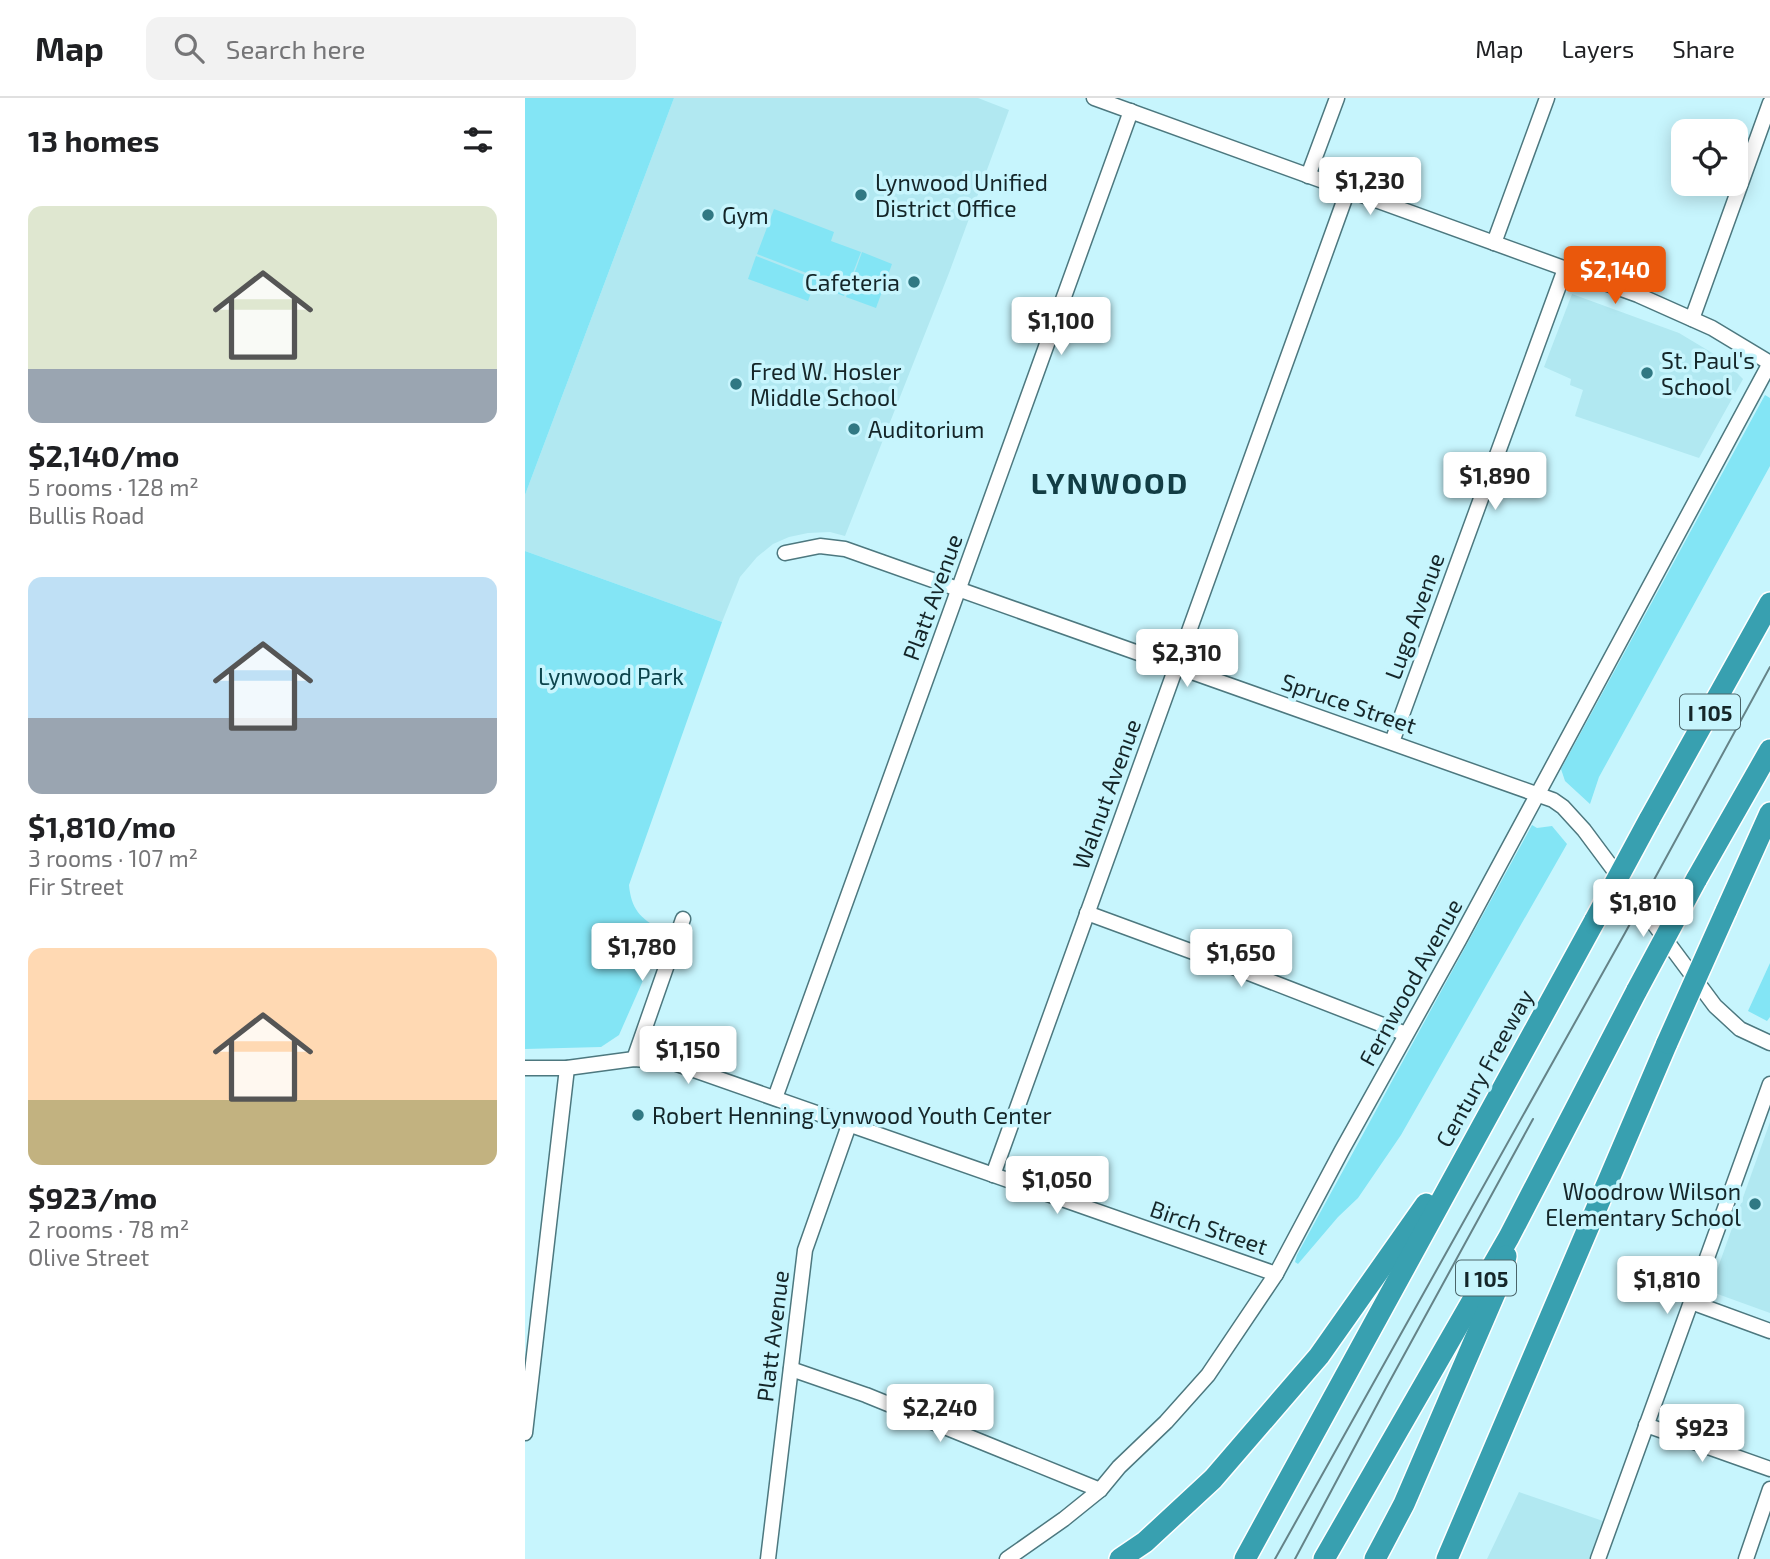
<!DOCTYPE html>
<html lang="en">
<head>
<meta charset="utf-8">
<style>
	body { margin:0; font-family:"Exo 2",sans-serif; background:#f2f2f2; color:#202124; height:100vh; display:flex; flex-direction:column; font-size:26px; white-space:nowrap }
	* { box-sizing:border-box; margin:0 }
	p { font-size:23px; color:#757577 }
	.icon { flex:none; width:38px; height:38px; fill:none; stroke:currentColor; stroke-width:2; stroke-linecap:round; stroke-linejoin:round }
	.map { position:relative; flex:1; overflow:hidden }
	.sheet { display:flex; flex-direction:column; background:#fff; width:525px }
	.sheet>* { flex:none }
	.buttons { position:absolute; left:1146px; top:21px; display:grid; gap:14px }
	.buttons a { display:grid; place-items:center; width:77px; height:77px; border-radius:14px; background:#fff; box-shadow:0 4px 18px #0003; font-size:35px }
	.price { position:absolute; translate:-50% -60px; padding:0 16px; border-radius:7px; background:#fff; color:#222; font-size:23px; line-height:46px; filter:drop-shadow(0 2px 4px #0008) }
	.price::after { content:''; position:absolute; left:50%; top:42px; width:21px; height:16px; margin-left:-10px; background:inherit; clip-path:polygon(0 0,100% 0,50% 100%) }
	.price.current { background:#ea580c; color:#fff }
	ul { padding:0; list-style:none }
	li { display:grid; align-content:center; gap:14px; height:371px; padding:0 28px }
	li span { display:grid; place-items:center; height:217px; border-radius:14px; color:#555 }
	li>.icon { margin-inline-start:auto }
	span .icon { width:126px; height:126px; fill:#fffc; stroke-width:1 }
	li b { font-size:30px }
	h2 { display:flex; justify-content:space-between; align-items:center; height:84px; padding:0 28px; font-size:30px }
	header { display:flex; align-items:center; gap:42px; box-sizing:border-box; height:98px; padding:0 35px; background:#fff; border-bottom:2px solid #e0e0e0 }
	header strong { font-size:33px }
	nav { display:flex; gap:38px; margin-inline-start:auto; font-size:24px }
	.search { width:490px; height:63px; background:#f2f2f2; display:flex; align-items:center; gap:18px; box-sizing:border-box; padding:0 24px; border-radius:14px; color:#757577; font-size:26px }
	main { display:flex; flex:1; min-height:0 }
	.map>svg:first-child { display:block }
</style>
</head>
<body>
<header>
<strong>Map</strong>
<div class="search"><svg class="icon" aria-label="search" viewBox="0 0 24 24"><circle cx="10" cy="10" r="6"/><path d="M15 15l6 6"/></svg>Search here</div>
<nav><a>Map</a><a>Layers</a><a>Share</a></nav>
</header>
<main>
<section class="sheet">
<h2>13 homes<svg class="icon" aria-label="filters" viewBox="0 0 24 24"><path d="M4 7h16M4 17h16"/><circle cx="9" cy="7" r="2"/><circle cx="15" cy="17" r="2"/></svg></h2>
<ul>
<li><span style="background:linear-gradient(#dfe7d0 75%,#9aa5b1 0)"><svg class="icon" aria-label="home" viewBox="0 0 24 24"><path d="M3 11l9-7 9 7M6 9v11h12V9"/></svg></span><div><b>$2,140/mo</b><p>5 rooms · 128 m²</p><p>Bullis Road</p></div></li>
<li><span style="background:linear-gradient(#bfe0f5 65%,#9aa5b1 0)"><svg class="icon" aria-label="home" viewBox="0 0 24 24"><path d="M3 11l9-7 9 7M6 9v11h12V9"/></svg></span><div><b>$1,810/mo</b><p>3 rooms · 107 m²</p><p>Fir Street</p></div></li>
<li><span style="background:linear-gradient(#ffd9b3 70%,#c2b280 0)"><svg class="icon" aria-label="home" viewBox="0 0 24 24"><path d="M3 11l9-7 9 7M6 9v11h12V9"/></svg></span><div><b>$923/mo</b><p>2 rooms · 78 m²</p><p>Olive Street</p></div></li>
</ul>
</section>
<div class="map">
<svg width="1245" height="1461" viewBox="0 0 1245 1461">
	<rect width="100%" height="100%" fill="#c7f5fd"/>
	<g fill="#b1e8f1">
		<path d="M 149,0 L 453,0 L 484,12 L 424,175 L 320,438 L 305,434 L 283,435 L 264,439 L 248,446 L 232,459 L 215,479 L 197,524 L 0,453 L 0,397 Z"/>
		<path d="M 1047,196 L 1154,235 L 1199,262 L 1218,281 L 1174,360 L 1050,318 L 1058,292 L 1045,287 L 1046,281 L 1019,269 Z"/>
		<path d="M 1245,1024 L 1245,1215 L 1187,1194 L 1186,1189 Z"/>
		<path d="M 994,1394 L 1078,1423 L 1064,1461 L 962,1461 Z"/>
	</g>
	<g fill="#83e5f5">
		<path d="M 0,0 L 149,0 L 0,397 Z"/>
		<path d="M 249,111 L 309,134 L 306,143 L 336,154 L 319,198 L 289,187 L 283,203 L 223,181 L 231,158 L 290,181 L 292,179 L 232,156 Z"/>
		<path d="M 337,154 L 367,166 L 351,210 L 321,199 Z"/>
		<path d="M 1240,297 L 1245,300 L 1245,368 L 1074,679 L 1065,706 L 1040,683 L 1036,671 Z"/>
		<path d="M 0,453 L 197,524 L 104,787 C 106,810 115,821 136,831 L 138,837 L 94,937 L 76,949 L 0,951 Z"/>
		<path d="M 1007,727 L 1012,730 L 1027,728 L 1042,746 L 876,1037 L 833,1100 L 813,1119 L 773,1166 L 770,1164 L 772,1157 Z"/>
		<path d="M 1245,865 L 1245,919 L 1242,923 L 1223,913 Z"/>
	</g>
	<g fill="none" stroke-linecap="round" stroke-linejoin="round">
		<g stroke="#4d787f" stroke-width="17">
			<g id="minor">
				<path d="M 569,0 L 1113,197 L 1187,230 L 1245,265"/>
				<path d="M 783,78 L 812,0"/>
				<path d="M 969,145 L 1022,0"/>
				<path d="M 1167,221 L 1245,5"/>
				<path d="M 260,455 L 295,448 L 320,451 L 1028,702 L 1038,709 L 1059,732 L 1190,908 L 1215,931 L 1245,945"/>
				<path d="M 867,644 L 1040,171"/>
				<path d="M 562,815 L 698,865 L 881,936"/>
				<path d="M 109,961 L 158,821"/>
				<path d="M 0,970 L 42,970 L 109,961 L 146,964 L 751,1176"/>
				<path d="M 250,1000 L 606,13"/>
				<path d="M 468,1077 L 823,92"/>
				<path d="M 1166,1204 L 1245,1233"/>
				<path d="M 266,1271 L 341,1297 L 575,1392"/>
				<path d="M 1121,1327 L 1245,1371"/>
				<path d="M 0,1335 L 42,970"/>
				<path d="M 243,1461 L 280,1152 L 324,1027"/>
				<path d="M 482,1461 L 539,1421 L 575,1392 L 594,1369 L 641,1324 L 683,1277 L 751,1176 L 817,1052 L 934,842 L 1245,265"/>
				<path d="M 1073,1461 L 1245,986"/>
				<path d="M 1221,1461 L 1245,1391"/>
			</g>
		</g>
		<g stroke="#fff" stroke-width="24">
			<g id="highway">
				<path d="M 1124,722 L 1245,505"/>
				<path d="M 1171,782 L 1245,652"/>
				<path d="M 1201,813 L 1245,715"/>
				<path d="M 595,1461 L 620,1444 L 688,1381 L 794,1258 L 901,1106"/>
				<path d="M 720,1461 L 1070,822"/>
				<path d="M 799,1461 L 984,1139 L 1112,892"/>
				<path d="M 850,1461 L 879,1406 L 976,1181 L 981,1158"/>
				<path d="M 922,1461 L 1142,945"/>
			</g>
		</g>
		<use href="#minor" stroke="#fff" stroke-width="14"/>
		<use href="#highway" stroke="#38a0b0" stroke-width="21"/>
		<g stroke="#658388" stroke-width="2">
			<path d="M 750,1461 L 1100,835 L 1245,569"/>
			<path d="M 770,1461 L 861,1290 L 1008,1021"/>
		</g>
		<g stroke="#fff" stroke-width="24" stroke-linecap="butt">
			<g id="highway-bridge">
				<path d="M 1070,822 L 1124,722"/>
				<path d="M 1112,892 L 1171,782"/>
				<path d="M 1142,945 L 1201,813"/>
			</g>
		</g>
		<use href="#highway-bridge" stroke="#38a0b0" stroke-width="21"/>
	</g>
	<g fill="#307883" stroke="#c7f5fd" stroke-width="2.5">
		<circle cx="336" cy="97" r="7"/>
		<circle cx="183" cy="117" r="7"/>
		<circle cx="389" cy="184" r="7"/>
		<circle cx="1122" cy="275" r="7"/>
		<circle cx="211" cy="286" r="7"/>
		<circle cx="329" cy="331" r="7"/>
		<circle cx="113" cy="1017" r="7"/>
		<circle cx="1230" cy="1106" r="7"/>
	</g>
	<g text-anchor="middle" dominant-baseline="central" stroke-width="7" stroke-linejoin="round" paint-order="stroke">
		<g fill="#c7f5fd" stroke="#4a6469" stroke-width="2">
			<rect x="1155" y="596.5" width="60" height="35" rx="5"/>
			<rect x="931" y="1162.5" width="60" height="35" rx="5"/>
		</g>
		<g font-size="21" font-weight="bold" fill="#152629">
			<text x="1185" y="614">I 105</text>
			<text x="961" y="1180">I 105</text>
		</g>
		<g font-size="23" fill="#152629" stroke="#c7f5fd" text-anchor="start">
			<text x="350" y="84">Lynwood Unified<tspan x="350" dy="26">District Office</tspan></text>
			<text x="197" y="117">Gym</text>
			<text x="375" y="184" text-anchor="end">Cafeteria</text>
			<text x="1136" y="262">St. Paul's<tspan x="1136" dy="26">School</tspan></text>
			<text x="225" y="273">Fred W. Hosler<tspan x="225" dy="26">Middle School</tspan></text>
			<text x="343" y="331">Auditorium</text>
			<text x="127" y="1017">Robert Henning Lynwood Youth Center</text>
			<text x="1216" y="1093" text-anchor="end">Woodrow Wilson<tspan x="1216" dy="26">Elementary School</tspan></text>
		</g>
		<g font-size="23" fill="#152629" stroke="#c7f5fd">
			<text transform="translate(407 499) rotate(-70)">Platt Avenue</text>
			<text transform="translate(889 518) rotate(-70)">Lugo Avenue</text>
			<text transform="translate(824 605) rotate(19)">Spruce Street</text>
			<text transform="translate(581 696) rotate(-70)">Walnut Avenue</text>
			<text transform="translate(885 884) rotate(-61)">Fernwood Avenue</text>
			<text transform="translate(959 970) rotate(-61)">Century Freeway</text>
			<text transform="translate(684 1129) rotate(19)">Birch Street</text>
			<text transform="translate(247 1238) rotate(-83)">Platt Avenue</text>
		</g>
		<g font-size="23" fill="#0d454d" stroke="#c7f5fd">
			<text x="86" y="578">Lynwood Park</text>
		</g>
		<g font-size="30" font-weight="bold" letter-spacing="2" fill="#123d44" stroke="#c7f5fd">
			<text x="585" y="384">LYNWOOD</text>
		</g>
	</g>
</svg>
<div class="buttons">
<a><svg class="icon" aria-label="locate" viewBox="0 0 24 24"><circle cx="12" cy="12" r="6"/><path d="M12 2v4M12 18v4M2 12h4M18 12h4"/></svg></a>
</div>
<b class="price" style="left:845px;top:119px">$1,230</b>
<b class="price current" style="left:1090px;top:208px">$2,140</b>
<b class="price" style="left:536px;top:259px">$1,100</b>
<b class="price" style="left:970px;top:414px">$1,890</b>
<b class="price" style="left:662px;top:591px">$2,310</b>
<b class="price" style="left:1118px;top:841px">$1,810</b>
<b class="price" style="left:117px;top:885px">$1,780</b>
<b class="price" style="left:716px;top:891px">$1,650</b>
<b class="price" style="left:163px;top:988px">$1,150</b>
<b class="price" style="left:532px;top:1118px">$1,050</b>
<b class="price" style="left:1142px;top:1218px">$1,810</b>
<b class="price" style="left:415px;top:1346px">$2,240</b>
<b class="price" style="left:1177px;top:1366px">$923</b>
</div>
</main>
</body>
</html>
